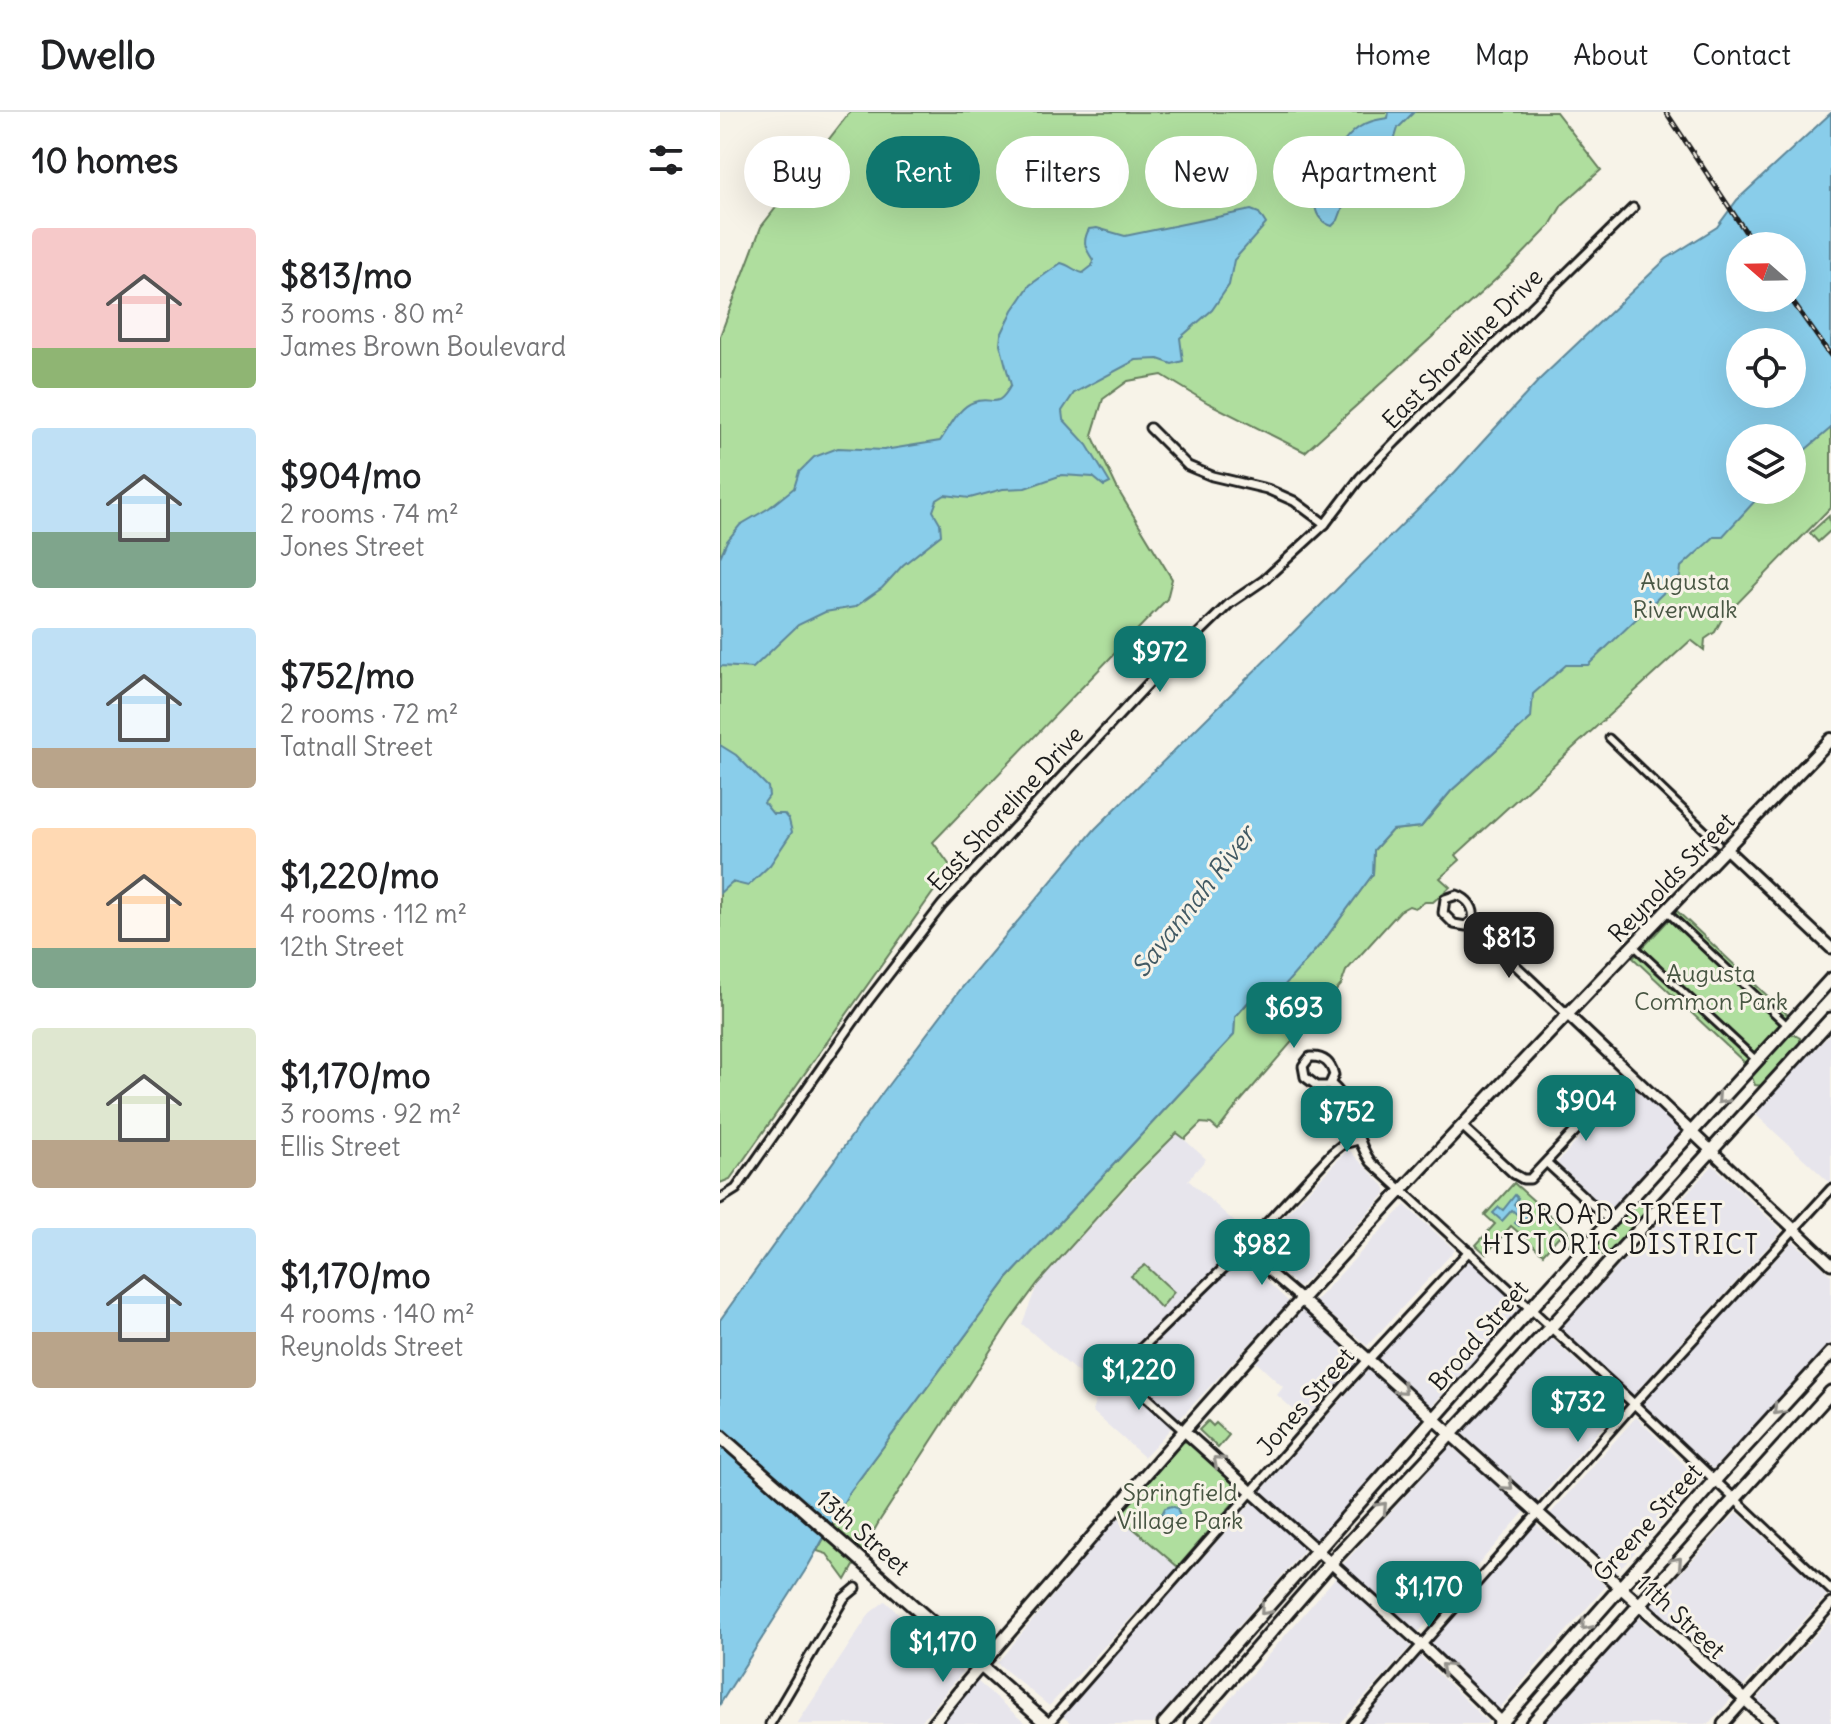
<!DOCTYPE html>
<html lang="en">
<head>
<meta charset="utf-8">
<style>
	body { margin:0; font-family:Delius,sans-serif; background:#f2f2f2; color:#202124; height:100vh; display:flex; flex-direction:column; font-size:30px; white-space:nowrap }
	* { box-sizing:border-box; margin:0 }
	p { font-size:26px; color:#757577 }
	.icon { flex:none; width:44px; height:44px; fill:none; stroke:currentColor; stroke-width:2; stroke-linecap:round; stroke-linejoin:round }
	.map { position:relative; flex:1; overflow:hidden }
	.details { display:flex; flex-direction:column; background:#fff; width:720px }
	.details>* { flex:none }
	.guide { position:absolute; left:24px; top:24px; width:760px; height:72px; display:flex; gap:16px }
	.needle { width:52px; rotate:290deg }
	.tools { position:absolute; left:1006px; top:120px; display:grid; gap:16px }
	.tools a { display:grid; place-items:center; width:80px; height:80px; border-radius:50%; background:#fff; box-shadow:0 8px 32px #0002; font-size:40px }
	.price { position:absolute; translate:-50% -68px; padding:0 18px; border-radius:16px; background:#0f766e; color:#fff; font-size:26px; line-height:52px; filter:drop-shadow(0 2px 4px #0008) }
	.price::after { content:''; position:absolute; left:50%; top:48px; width:24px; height:18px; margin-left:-12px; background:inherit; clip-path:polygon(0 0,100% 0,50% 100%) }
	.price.current { background:#222; color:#fff }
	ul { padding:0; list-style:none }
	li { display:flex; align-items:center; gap:24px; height:200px; padding:0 32px }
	li span { display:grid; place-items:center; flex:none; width:224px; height:160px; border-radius:8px; color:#555 }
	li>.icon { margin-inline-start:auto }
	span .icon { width:96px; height:96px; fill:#fffc; stroke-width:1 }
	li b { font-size:34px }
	h2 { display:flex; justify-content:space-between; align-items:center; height:96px; padding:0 32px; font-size:34px }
	.tag { padding:0 28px; border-radius:36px; background:#fff; box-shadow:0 8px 32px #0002; font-size:28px; line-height:72px }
	.tag.current { background:#0f766e; color:#fff }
	header { display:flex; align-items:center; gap:48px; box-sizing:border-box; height:112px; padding:0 40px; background:#fff; border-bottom:2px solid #e0e0e0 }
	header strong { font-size:38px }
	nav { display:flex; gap:44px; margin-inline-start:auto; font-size:28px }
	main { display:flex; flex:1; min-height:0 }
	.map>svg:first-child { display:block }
</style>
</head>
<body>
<header>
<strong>Dwello</strong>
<nav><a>Home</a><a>Map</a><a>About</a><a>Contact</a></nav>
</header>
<main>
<section class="details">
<h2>10 homes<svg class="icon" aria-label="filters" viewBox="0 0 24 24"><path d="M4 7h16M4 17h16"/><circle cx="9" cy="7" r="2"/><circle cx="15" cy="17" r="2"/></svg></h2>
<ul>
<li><span style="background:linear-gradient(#f6c9c9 75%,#8fb573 0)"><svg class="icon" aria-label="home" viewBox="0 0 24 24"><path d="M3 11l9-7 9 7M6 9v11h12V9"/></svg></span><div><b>$813/mo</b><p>3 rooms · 80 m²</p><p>James Brown Boulevard</p></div></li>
<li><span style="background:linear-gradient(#bfe0f5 65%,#7fa58c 0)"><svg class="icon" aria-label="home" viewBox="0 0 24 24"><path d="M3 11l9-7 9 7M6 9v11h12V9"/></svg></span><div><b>$904/mo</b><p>2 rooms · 74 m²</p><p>Jones Street</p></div></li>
<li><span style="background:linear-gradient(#bfe0f5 75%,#b9a48a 0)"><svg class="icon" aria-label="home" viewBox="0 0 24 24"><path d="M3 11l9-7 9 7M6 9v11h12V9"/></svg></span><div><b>$752/mo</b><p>2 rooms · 72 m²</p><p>Tatnall Street</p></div></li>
<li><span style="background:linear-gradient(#ffd9b3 75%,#7fa58c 0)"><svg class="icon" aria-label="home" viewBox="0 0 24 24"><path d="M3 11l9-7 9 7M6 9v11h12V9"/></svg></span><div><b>$1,220/mo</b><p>4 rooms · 112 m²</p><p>12th Street</p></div></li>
<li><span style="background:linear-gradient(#dfe7d0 70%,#b9a48a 0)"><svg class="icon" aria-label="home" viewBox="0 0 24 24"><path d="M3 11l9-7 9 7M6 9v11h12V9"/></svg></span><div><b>$1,170/mo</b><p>3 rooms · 92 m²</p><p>Ellis Street</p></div></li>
<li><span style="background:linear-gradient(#bfe0f5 65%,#b9a48a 0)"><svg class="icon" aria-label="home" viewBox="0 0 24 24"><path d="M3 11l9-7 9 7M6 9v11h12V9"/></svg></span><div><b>$1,170/mo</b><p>4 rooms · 140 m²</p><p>Reynolds Street</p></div></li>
</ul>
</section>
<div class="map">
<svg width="1111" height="1612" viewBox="0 0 1111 1612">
	<rect width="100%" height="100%" fill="#f7f3e8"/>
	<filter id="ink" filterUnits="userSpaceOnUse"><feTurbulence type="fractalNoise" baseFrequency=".0125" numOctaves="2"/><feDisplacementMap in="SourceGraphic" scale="16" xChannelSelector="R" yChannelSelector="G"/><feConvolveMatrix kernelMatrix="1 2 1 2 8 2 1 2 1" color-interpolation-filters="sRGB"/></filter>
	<g filter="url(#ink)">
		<g fill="#e7e5ec">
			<path d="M 1111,921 L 1111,1070 L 1110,1071 L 1034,1001 Z"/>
			<path d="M 909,971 L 962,1020 L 889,1100 L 837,1051 Z"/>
			<path d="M 457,1021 L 486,1047 L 468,1068 L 529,1123 L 515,1139 L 569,1190 L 424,1345 L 372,1299 L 379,1279 L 302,1212 L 318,1171 Z"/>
			<path d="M 628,1037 L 666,1076 L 666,1081 L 579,1176 L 536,1137 L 537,1133 Z"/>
			<path d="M 993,1053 L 1062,1119 L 913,1283 L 841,1216 Z"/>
			<path d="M 685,1093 L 735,1138 L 647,1234 L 595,1189 Z"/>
			<path d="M 1073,1129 L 1111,1163 L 1111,1231 L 993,1357 L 921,1292 Z"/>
			<path d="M 751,1147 L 802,1196 L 709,1297 L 657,1247 Z"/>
			<path d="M 583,1198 L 639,1248 L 585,1308 L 557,1283 L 563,1275 L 536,1250 Z"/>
			<path d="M 830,1225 L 903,1292 L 816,1390 L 742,1321 Z"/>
			<path d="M 648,1258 L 701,1306 L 595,1430 L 539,1381 Z"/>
			<path d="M 916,1305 L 981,1369 L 896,1461 L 830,1402 Z"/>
			<path d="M 731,1334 L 805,1399 L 698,1521 L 622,1453 Z"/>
			<path d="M 533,1389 L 586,1436 L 433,1612 L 352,1612 L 342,1604 Z"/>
			<path d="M 1017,1400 L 1107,1483 L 1020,1578 L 929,1495 Z"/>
			<path d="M 399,1404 L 458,1455 L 329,1594 L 277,1551 Z"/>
			<path d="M 816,1412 L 886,1474 L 777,1599 L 709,1534 Z"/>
			<path d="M 616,1465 L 691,1534 L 620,1612 L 488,1612 Z"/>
			<path d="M 165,1489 L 243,1560 L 199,1612 L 77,1612 L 150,1501 Z"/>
			<path d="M 917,1503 L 1011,1587 L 989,1612 L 819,1612 Z"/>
			<path d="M 1111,1506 L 1111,1612 L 1062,1612 L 1036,1588 Z"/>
			<path d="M 699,1543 L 768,1610 L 766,1612 L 638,1612 Z"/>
			<path d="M 257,1569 L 306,1612 L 221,1612 Z"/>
		</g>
		<g fill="#afde9e" stroke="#667d5d" stroke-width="2">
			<path d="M 130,0 L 836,0 L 881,58 L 842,93 L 829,115 L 795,150 L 585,340 L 488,291 L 442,263 L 408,269 L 383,287 L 372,323 L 398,378 L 452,467 L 447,487 L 213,730 L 231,755 L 10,1067 L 0,1071 L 0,224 L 41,115 Z"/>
			<path d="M 1111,278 L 1111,395 L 1002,507 L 995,520 L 985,527 L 984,538 L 971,528 L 736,743 L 740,748 L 720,766 L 730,775 L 713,790 L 705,790 L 695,796 L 689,794 L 680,799 L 626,859 L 621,873 L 519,991 L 498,1018 L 491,1012 L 481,1011 L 465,1027 L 457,1021 L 413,1065 L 318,1171 L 289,1210 L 160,1408 L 126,1468 L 107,1442 L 97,1439 L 129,1381 L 288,1166 L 514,923 L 515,905 L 538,880 L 557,881 L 605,827 L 653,762 L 654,738 L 672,718 L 701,715 L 731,679 L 811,606 L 798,582 L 1020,378 L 1072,378 L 1072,326 Z"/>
			<path d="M 1109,404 L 1111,418 L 1098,430 L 1090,421 Z"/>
			<path d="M 957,799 L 1069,904 L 1025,951 L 913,846 Z"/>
			<path d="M 1073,922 L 1080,926 L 1080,935 L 1043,974 L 1035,973 L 1031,963 L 1067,923 Z"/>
			<path d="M 794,1071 L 855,1126 L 849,1133 L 839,1124 L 823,1142 L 791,1114 L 766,1142 L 756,1133 L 775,1112 L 765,1103 Z"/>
			<path d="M 918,1091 L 925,1096 L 925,1104 L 891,1142 L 880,1143 L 876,1132 L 912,1092 Z"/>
			<path d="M 425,1153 L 454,1180 L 441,1196 L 411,1164 Z"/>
			<path d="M 488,1309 L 493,1314 L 496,1311 L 509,1323 L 498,1336 L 479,1318 Z"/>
			<path d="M 469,1329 L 520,1376 L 520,1383 L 458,1455 L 399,1404 L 463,1330 Z"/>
		</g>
		<g fill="#89cdea" stroke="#5d8698" stroke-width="2" fill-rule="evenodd">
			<path d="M 669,0 L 694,0 L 678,16 L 670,42 C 654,46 646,52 647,69 L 626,87 L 618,108 L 612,114 C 570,100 617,31 638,16 C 648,9 657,8 668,6 Z"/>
			<path d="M 1111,1 L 1111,316 L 1072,349 L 1072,326 L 1020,326 L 1020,378 L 1045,378 L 1002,425 L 994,425 L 961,455 L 960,465 L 868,553 L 846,553 L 813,582 L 811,606 L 731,679 L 701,715 L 672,718 L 654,738 L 653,762 L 605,827 L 557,882 L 537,880 L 515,905 L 514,923 L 288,1166 L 129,1381 L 88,1454 L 0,1592 L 0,1208 L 163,980 L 240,878 L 375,717 L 735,360 L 821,266 L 946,147 L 997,115 L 1017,88 ZM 1020,134 L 1072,134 L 1072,186 L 1020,186 ZM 1020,230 L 1072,230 L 1072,282 L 1020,282 Z"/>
			<path d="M 531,98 L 539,101 L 546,112 L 514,148 L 509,173 L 492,198 L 460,226 L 463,249 L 452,252 L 438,247 L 416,248 L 354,281 L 342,299 L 343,307 L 367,333 L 390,371 L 384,374 L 373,365 L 342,363 L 305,376 L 283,377 L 250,386 L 225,383 L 217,388 L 213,399 L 220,411 L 221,423 L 183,453 L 162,476 L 135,495 L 105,500 L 78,513 L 33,556 L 0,554 L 0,445 L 7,429 L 20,413 L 49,396 L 74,376 L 79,360 L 94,345 L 118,336 L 164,338 L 220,329 C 229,317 238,295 254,290 C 273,283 276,300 291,273 L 280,232 L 281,223 L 293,198 L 310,173 L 341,151 C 350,153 354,159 363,161 L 372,154 L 373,148 C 365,136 362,130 369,117 L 377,116 L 405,124 Z"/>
			<path d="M 0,633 L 16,643 L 48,675 L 49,684 L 44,691 L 53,702 L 64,702 L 69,708 L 72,720 L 50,753 L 28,774 L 12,770 L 0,781 Z"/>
			<path d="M 795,1083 L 798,1086 L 794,1092 L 808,1104 L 799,1114 L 795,1111 L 800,1105 L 792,1098 L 782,1109 L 773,1101 L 779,1095 L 783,1098 Z"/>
			<path d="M 451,1394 L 457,1396 L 460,1405 L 458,1410 L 451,1410 L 448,1413 L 442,1409 L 441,1404 L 445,1396 Z"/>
		</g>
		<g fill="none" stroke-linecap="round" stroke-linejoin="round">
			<g stroke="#1c1c1c" stroke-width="11">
				<g id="pedestrian">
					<path d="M 889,626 L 998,731"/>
					<path d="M 947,800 L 1068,914"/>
					<path d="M 914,834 L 1035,947"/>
				</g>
			</g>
			<g stroke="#1c1c1c" stroke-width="13">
				<g id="minor">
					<path d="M 430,316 L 468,354 L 492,364 L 547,377 L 574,389 L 605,412"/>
					<path d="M 737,783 C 748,787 755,796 753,808 L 746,814 L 734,812 L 723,801 L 725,787 Z"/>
					<path d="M 751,811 L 848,903"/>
					<path d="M 590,945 C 604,944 611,951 614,963 L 609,974 L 597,974 L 585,965 L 583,954 Z"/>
					<path d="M 611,972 C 636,993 632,1024 651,1050 L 914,1292 L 1111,1478"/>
					<path d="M 742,1014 L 794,1062 L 803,1067 L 810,1067 L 909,962"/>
					<path d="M 827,1051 L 890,1109"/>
					<path d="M 0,1087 L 16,1077 L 148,889 L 222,793 L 442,557 L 509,492 L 544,468 L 605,412 L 640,366 L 676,329 L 913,96"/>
					<path d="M 523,1137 L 582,1188"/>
					<path d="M 398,1259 L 463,1318"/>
					<path d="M 390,1267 L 515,1145 L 612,1041 L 623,1032 L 638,1028"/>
					<path d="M 50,1612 L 124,1486 L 136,1476"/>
					<path d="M 328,1612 L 626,1272 L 749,1139"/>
					<path d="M 632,1612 L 914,1292 L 1111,1077"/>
				</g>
			</g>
			<g stroke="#1c1c1c" stroke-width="15">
				<g id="tertiary">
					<path d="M 1006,737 L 1111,836"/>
					<path d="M 848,903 L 1111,1152"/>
					<path d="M 463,1318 L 703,1534 L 784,1612"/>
					<path d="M 1003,1612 L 1111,1492"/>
				</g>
			</g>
			<g stroke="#1c1c1c" stroke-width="16">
				<g id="secondary">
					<path d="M 582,1188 L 1052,1612"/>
					<path d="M 213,1612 C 261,1550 315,1493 365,1433 C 602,1154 858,891 1111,627"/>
				</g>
			</g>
			<g stroke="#1c1c1c" stroke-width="17">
				<g id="primary">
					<path d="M 0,1324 L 327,1612"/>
					<path d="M 782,1610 L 994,1369 L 1111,1241"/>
					<path d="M 444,1612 L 821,1185 L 1111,867"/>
					<path d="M 471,1612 L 614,1447 L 841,1204 L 1111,907"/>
					<path d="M 812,1612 L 1111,1280"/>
				</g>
			</g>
			<g stroke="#1c1c1c" stroke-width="18">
				<path id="motorway" d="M 780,1612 L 782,1610"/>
			</g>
			<use href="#pedestrian" stroke="#f7f3e8" stroke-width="5"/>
			<use href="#minor" stroke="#f7f3e8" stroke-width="7"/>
			<use href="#tertiary" stroke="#f7f3e8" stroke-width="9"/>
			<use href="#secondary" stroke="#f7f3e8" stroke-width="10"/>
			<use href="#primary" stroke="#f7f3e8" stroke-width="11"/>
			<use href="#motorway" stroke="#f7f3e8" stroke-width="12"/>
			<g stroke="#1c1c1c" stroke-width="5">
				<g id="rail">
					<path d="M 946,0 L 1035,134"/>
					<path d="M 1070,186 L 1111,244"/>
				</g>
			</g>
			<use href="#rail" stroke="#f7f3e8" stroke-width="2" stroke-dasharray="6" stroke-linecap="butt"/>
		</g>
		<defs><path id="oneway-chevron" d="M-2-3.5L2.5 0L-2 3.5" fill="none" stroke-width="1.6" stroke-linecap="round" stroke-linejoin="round" transform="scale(2)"/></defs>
		<g stroke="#94928c">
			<use href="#oneway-chevron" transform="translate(1002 987) rotate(132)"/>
			<use href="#oneway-chevron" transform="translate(682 1277) rotate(42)"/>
			<use href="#oneway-chevron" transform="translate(1058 1298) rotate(133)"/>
			<use href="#oneway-chevron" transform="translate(498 1349) rotate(-139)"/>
			<use href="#oneway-chevron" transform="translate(788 1373) rotate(42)"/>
			<use href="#oneway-chevron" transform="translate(662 1395) rotate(-47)"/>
			<use href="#oneway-chevron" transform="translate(957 1450) rotate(-48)"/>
			<use href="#oneway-chevron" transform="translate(545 1498) rotate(131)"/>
			<use href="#oneway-chevron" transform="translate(866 1513) rotate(131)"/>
			<use href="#oneway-chevron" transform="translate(726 1556) rotate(-136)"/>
		</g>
	</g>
	<g text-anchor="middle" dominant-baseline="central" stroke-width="6" stroke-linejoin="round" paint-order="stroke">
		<g font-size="24" fill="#1c1c1c" stroke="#f7f3e8">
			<text transform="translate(742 236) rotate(-45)">East Shoreline Drive</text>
			<text transform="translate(285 696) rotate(-47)">East Shoreline Drive</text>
			<text transform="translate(951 765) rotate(-46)">Reynolds Street</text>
			<text transform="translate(758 1223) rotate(-49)">Broad Street</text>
			<text transform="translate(585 1289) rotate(-49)">Jones Street</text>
			<text transform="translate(927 1410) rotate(-48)">Greene Street</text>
			<text transform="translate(143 1420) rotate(41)">13th Street</text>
			<text transform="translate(961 1504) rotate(43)">11th Street</text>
		</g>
		<g font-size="24" fill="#485643" stroke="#f7f3e8">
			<text x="965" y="469">Augusta<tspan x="965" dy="28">Riverwalk</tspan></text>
			<text x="991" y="861">Augusta<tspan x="991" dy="28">Common Park</tspan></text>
			<text x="460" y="1380">Springfield<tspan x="460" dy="28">Village Park</tspan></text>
		</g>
		<g font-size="26" font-style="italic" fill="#425a64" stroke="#f7f3e8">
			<text transform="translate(473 789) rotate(-52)">Savannah River</text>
		</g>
		<g font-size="26" letter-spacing="2" fill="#1c1c1c" stroke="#f7f3e8">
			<text x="901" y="1102">BROAD STREET<tspan x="901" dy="30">HISTORIC DISTRICT</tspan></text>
		</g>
	</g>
</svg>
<div class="tools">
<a><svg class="needle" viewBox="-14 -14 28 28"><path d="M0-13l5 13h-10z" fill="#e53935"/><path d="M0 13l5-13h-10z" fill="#757577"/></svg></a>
<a><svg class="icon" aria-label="locate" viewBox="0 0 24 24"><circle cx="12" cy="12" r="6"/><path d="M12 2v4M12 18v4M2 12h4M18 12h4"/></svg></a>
<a><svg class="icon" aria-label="layers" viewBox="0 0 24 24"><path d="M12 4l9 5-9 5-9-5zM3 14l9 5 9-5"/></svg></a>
</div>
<b class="price" style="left:440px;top:582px">$972</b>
<b class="price current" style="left:789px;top:868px">$813</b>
<b class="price" style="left:574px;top:938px">$693</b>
<b class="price" style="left:866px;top:1031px">$904</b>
<b class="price" style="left:627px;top:1042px">$752</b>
<b class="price" style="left:542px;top:1175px">$982</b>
<b class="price" style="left:419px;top:1300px">$1,220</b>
<b class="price" style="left:858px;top:1332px">$732</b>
<b class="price" style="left:709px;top:1517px">$1,170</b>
<b class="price" style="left:223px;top:1572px">$1,170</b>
<div class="guide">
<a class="tag">Buy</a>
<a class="tag current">Rent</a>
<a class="tag">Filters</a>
<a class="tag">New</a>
<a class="tag">Apartment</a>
</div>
</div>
</main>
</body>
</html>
